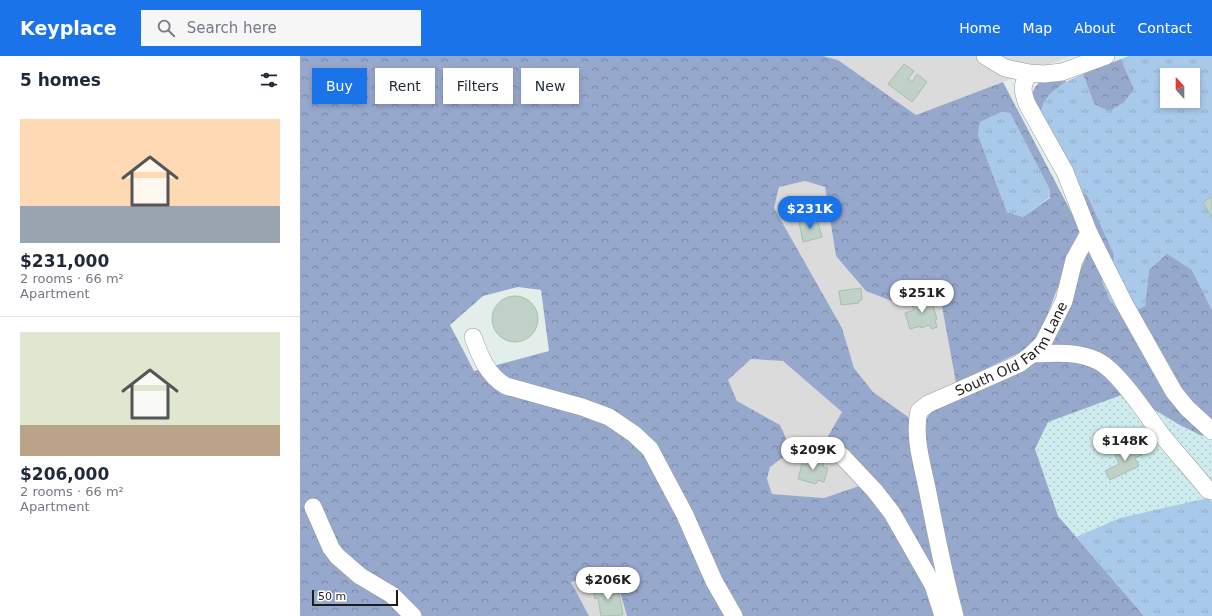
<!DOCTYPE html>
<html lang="en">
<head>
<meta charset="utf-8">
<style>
	body { margin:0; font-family:"DejaVu Sans",sans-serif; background:#f6f6f7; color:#1f2937; height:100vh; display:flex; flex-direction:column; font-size:15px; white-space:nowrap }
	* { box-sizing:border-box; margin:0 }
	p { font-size:13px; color:#747a83 }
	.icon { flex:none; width:22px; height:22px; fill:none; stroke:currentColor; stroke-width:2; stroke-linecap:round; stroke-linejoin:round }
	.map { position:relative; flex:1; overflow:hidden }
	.sheet { display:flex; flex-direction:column; background:#fff; width:300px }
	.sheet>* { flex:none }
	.top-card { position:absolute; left:12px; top:12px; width:380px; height:36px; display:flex; gap:8px }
	.needle { width:26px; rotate:339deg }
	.fabs { position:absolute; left:860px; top:12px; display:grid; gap:8px }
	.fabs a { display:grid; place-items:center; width:40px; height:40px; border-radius:0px; background:#fff; box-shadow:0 2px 6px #0003; font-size:20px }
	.scale { position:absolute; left:12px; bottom:10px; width:86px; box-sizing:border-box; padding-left:4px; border:2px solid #1d1d1d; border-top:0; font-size:11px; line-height:14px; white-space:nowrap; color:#1d1d1d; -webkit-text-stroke:3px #fff; paint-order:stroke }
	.price { position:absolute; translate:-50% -34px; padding:0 9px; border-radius:14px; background:#fff; color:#222; font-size:13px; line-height:26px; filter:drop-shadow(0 1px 2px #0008) }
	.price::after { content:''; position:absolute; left:50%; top:24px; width:12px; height:9px; margin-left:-6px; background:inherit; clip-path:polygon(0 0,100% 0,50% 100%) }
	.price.selected { background:#1a73e8; color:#fff }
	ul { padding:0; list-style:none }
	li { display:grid; align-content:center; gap:8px; height:212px; padding:0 20px }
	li+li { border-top:1px solid #e0e1e3 }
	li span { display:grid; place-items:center; height:124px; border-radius:0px; color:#555 }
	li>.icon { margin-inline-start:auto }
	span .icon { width:72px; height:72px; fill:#fffc; stroke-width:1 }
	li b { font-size:17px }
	h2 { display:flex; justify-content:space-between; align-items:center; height:48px; padding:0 20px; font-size:17px }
	.chip { padding:0 14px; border-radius:0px; background:#fff; box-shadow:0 2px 6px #0003; font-size:14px; line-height:36px }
	.chip.selected { background:#1a73e8; color:#fff }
	header { display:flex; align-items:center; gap:24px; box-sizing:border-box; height:56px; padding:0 20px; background:#1a73e8; color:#fff }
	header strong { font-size:19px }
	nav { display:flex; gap:22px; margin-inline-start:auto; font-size:14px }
	.search { width:280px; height:36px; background:#f6f6f7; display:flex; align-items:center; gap:10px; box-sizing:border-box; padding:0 14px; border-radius:0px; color:#747a83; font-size:15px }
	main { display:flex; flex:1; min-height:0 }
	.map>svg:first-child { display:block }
</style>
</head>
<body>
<header>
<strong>Keyplace</strong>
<div class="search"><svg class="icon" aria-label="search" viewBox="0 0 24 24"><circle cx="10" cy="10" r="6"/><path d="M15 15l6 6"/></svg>Search here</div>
<nav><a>Home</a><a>Map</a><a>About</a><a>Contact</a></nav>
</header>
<main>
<section class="sheet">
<h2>5 homes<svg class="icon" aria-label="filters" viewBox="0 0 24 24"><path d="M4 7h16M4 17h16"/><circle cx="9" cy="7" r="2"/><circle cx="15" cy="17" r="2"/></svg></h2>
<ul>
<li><span style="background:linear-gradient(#ffd9b3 70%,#9aa5b1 0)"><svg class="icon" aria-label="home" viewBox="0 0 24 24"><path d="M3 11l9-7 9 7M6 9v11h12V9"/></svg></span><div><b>$231,000</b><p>2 rooms · 66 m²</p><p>Apartment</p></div></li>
<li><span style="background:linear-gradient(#dfe7d0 75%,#b9a48a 0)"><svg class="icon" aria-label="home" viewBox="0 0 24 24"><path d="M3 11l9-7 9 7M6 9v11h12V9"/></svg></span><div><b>$206,000</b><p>2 rooms · 66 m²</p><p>Apartment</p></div></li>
</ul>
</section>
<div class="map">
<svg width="912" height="560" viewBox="0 0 912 560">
	<defs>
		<pattern id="farmland-dots" width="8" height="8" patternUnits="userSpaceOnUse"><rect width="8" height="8" fill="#ceebed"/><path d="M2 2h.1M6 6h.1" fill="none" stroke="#b0c9cb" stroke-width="1.8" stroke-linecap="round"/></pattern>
		<pattern id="grass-tufts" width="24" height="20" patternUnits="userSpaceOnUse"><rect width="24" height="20" fill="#a8c9e9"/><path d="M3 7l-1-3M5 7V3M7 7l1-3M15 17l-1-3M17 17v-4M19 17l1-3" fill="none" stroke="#90acc7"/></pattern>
		<pattern id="forest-crowns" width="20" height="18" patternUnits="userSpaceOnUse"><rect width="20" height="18" fill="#97a8cd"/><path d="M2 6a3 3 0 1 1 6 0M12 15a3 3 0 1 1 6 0" fill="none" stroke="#7b88a6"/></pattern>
	</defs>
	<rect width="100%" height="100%" fill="#e3eeea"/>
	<g fill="#dadbda">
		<path d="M 523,0 L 771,0 L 616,59 L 538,4 Z"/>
		<path d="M 505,125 L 525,131 L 536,200 L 592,245 L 629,233 L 641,245 L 656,327 L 611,363 L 573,336 L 554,312 L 542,272 L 474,152 L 479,131 Z"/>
		<path d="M 451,303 L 483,305 L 543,356 L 568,421 L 562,429 L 524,442 L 472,438 L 467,423 L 470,411 L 485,400 L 480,369 L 437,345 L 428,324 Z"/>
		<path d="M 314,515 L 327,560 L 289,560 L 271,526 Z"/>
	</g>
	<path fill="url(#farmland-dots)" d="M 828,337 L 878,368 L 902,380 L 912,375 L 912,446 L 908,442 L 820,462 L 776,481 L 758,460 L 735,393 L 748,366 Z"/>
	<g fill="url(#grass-tufts)" fill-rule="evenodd">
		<path d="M 829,0 L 912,0 L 912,254 L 892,214 L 849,214 L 845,250 L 824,260 L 810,245 L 802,224 L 812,214 L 776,134 L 740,59 C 740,55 741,50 742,47 C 749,33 770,24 783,18 L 794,48 L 834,33 L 821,3 ZM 867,19 L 893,19 L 893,45 L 867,45 Z"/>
		<path d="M 702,56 L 710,57 L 750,134 L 750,141 L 723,161 L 707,156 L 678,79 L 680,66 Z"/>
		<path d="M 908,442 L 912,446 L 912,560 L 844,560 L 776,481 L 820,462 Z"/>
	</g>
	<g fill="url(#forest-crowns)" fill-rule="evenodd">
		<path d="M 0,0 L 523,0 L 538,4 L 616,59 L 703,26 L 780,173 L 736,289 L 656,327 L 641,245 L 629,233 L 592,245 L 566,235 L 536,200 L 525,131 L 505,125 L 479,131 L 474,152 L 542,272 L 554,312 L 573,336 L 611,363 L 652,560 L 327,560 L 314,515 L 271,526 L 289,560 L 0,560 ZM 702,56 L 710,57 L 750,134 L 750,142 L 723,161 L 707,156 L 678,79 L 680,66 ZM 218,231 L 241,234 L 249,295 L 174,315 L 150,269 L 183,240 ZM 451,303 L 483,305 L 542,356 L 527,382 L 568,421 L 562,429 L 524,442 L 472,438 L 467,423 L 470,411 L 485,400 L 488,387 L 480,369 L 437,345 L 428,324 Z"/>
		<path d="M 821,3 L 834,33 L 823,47 L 809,55 L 794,48 L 783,18 Z"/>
		<path d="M 767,25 C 752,36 744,39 740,59 L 731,41 L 735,31 L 740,26 Z"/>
		<path d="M 776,134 L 787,139 L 814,199 L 812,214 L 802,225 L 810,245 L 824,260 L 845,250 L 849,214 L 867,198 L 892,214 L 912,254 L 912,375 L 902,380 L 878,368 L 827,337 L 748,366 L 735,393 L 758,460 L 844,560 L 661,560 L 624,389 L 625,366 L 631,354 L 742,303 L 795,180 Z"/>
	</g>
	<g fill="#c0d1c7" stroke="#a5c0b0">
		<path d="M 604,8 L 614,15 L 608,23 L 612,26 L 617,18 L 627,26 L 612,46 L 588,28 Z"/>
		<path d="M 912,141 L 912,162 L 903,146 Z"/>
		<path d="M 517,162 L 522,181 L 503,186 L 499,166 Z"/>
		<path d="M 561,232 L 562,244 L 558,245 L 559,247 L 541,249 L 539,235 Z"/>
		<path d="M 624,239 L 624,241 L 630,240 L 637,263 L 635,264 L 637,271 L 632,273 L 629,269 L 621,272 L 621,270 L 610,273 L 605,257 L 614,254 L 611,247 L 618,243 L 617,241 Z"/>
		<circle cx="215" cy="263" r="23"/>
		<path d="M 836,388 L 842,399 L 835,402 L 839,410 L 810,424 L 805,415 L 819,408 L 815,399 Z"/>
		<path d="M 510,401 L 524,405 L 523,411 L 528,412 L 524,426 L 518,424 L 516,428 L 498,423 L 502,408 L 507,409 Z"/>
		<path d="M 308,528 L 310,539 L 319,537 L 323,559 L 301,560 L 298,542 L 295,543 L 293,530 Z"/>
	</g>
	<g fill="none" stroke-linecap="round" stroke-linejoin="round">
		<g stroke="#9a9a9a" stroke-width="18">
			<g id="minor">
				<path d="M 685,0 L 705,12 L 729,17 L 744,18 L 762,16 L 806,0"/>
				<path d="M 789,177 L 825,249 L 874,336 L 887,352 L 912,375"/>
				<path d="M 173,281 C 180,300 187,319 206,330 L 282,351 L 309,361 L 334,378 L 350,393 L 385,459 L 414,525 L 434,560"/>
				<path d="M 732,298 C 754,297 777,295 798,305 C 819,316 846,358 861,378 C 876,397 893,415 908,434 L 912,435"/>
				<path d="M 542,400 L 575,435 L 592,457 L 633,529 L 643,560"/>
				<path d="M 13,451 L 31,492 L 37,500 L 60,520 L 92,539 L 113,560"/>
				<path id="s1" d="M 655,560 C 644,519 636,478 628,437 C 623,411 613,381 619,355 L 628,348 L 719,308 L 732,298 L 743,287 L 764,245 L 774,204 L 789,177 L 765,116 L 727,48 C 722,34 721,30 729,17"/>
			</g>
		</g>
		<use href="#minor" stroke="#fff" stroke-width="17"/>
	</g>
	<g text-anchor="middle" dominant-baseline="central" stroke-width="3" stroke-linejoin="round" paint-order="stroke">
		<g font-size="14" fill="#1d1d1d" stroke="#fff">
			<text stroke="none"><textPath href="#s1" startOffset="324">South Old Farm Lane</textPath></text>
		</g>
	</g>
</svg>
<div class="fabs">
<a><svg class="needle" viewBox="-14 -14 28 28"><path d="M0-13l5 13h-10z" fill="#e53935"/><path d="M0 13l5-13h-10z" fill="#747a83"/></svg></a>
</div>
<div class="scale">50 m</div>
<b class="price selected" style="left:510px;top:174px">$231K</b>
<b class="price" style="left:622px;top:258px">$251K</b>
<b class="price" style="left:825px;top:406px">$148K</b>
<b class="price" style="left:513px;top:415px">$209K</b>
<b class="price" style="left:308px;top:545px">$206K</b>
<div class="top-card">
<a class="chip selected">Buy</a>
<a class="chip">Rent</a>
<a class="chip">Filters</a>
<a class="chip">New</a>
</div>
</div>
</main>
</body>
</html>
